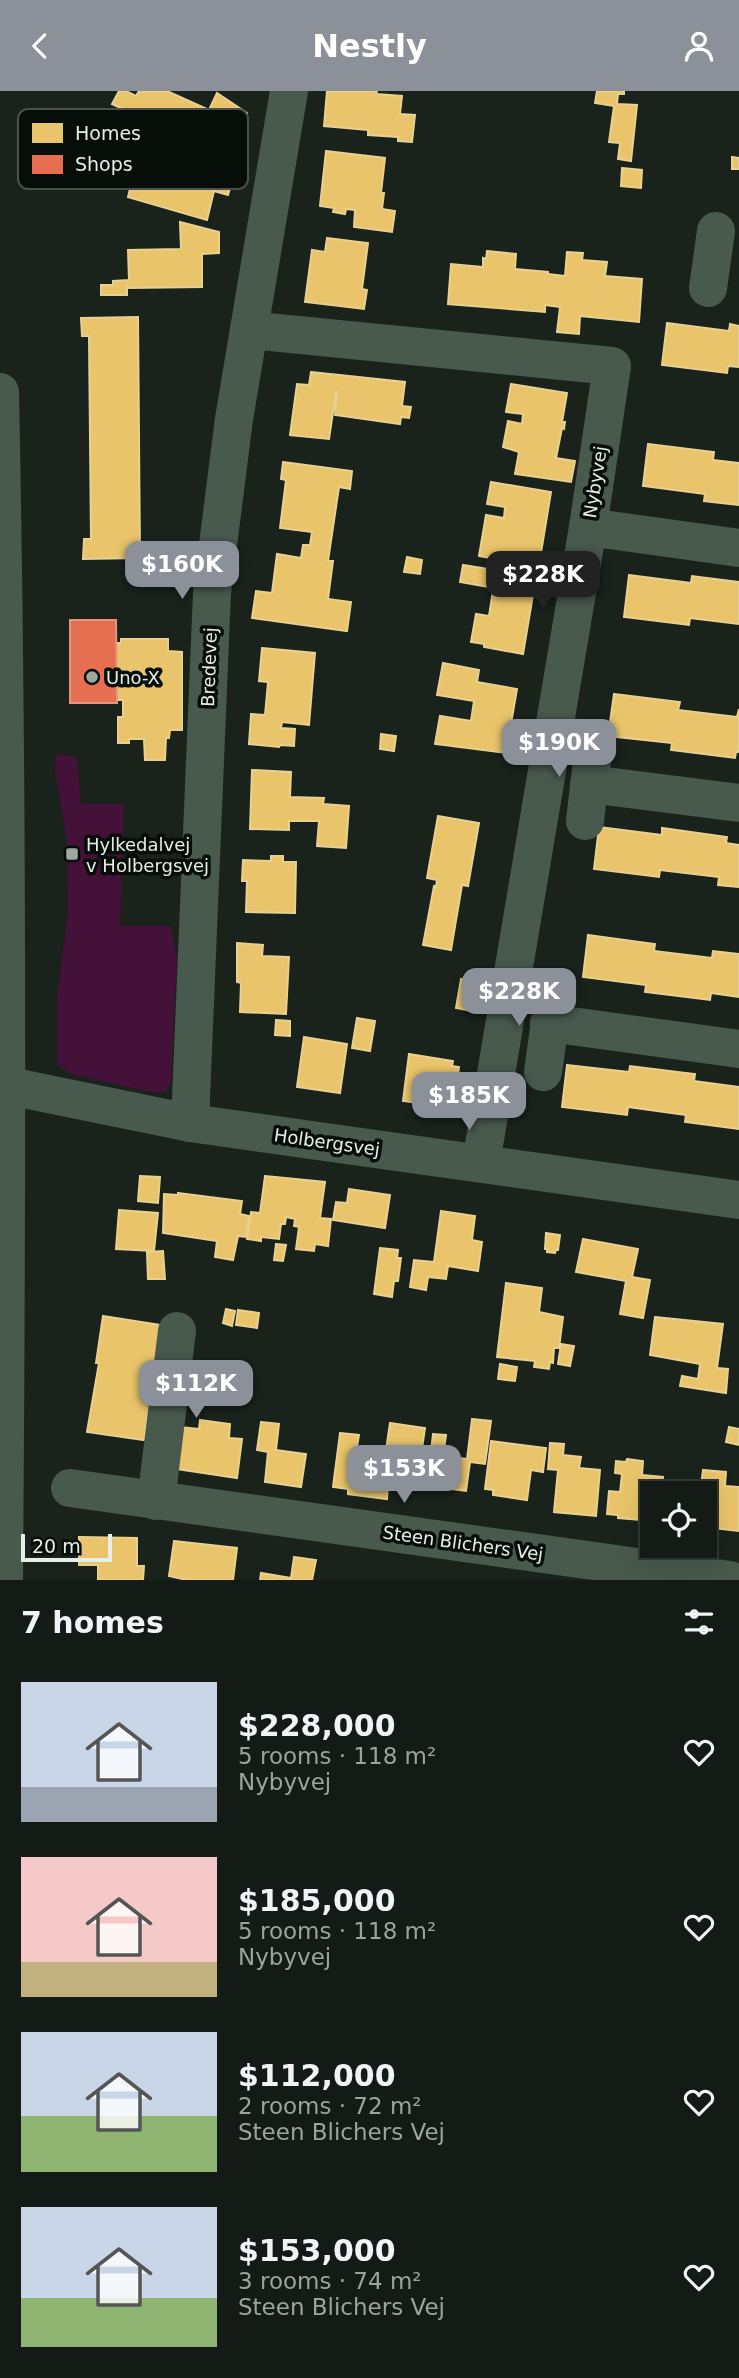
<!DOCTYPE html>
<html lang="en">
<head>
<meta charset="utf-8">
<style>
	body { margin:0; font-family:"DejaVu Sans",sans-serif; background:#212722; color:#f1f3f6; height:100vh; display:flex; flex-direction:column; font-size:26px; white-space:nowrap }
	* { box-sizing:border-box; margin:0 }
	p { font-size:23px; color:#9da1a0 }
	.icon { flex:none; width:38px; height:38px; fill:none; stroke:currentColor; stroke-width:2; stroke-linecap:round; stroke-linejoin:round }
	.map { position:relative; height:1489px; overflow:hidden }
	.panel { display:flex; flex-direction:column; background:#141a15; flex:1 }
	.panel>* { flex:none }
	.controls { position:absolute; left:640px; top:1390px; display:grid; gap:14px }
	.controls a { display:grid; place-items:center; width:77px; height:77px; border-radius:0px; background:#141a15; box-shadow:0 7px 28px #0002,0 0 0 2px #333834; font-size:35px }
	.scale { position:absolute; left:21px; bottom:18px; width:91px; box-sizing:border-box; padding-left:7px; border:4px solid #e5eee7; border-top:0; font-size:19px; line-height:24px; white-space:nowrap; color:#e5eee7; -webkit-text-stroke:5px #070d08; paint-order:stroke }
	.price { position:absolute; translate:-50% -60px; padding:0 16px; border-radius:14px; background:#8c9099; color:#fff; font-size:23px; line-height:46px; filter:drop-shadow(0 2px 4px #0008) }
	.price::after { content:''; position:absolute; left:50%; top:42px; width:21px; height:16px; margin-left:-10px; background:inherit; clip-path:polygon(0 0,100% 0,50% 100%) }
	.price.on { background:#222; color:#fff }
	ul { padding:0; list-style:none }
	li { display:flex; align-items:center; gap:21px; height:175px; padding:0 21px }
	li span { display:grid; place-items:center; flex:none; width:196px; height:140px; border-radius:0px; color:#555 }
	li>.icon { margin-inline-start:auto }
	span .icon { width:84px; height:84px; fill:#fffc; stroke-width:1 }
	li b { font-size:30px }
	h2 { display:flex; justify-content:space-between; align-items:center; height:84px; padding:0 21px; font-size:30px }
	header { display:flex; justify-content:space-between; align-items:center; height:91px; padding:0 21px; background:#8c9099; color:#fff; font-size:32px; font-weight:700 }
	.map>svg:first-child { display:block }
</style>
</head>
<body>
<header><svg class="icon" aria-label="back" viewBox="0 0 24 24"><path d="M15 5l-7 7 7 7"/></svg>Nestly<svg class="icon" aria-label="person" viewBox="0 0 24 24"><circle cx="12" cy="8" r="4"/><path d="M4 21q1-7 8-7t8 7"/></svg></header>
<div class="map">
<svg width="739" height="1489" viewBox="0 0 739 1489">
	<rect width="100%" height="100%" fill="#1a221c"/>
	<path fill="#441239" d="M 56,663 L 77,666 L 81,713 L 124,713 L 120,835 L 171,835 L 177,867 L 171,990 L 166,1000 L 156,1002 L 74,984 L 57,974 L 57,907 L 68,821 L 67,750 L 55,679 Z"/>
	<g fill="#e9c46a" stroke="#e8d190" stroke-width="2">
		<path d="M 119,0 L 126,0 L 136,5 L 139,0 L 167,0 L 209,19 L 217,2 L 247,22 L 237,41 L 228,37 L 214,64 L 128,23 L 129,21 L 112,13 Z"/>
		<path d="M 327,0 L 377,0 L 376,3 L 402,5 L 400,23 L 415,24 L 412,51 L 398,50 L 398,46 L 368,44 L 368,39 L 324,35 Z"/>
		<path d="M 597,0 L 624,0 L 624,3 L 618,3 L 617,13 L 637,14 L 631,70 L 618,68 L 620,52 L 609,51 L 614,15 L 595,12 Z"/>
		<path d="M 326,60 L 385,67 L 381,102 L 384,102 L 382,118 L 395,120 L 392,141 L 354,136 L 355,119 L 346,118 L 345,123 L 333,121 L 334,117 L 320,115 Z"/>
		<path d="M 197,66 L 234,83 L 228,104 L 214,100 L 207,129 L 128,106 L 136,73 L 192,86 Z"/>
		<path d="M 732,66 L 739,67 L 739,78 L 732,78 Z"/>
		<path d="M 622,77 L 642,79 L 641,97 L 621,95 Z"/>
		<path d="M 180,131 L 219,141 L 219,162 L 202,163 L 202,196 L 129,197 L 127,195 L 127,204 L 101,204 L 101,194 L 113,194 L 113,190 L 129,189 L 128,159 L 181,158 Z"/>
		<path d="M 327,147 L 368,152 L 362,198 L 367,199 L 364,218 L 305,211 L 312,159 L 325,161 Z"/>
		<path d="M 487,160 L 516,163 L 515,178 L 548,181 L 548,183 L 565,185 L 567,161 L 583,162 L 582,169 L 607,171 L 605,185 L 642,188 L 639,231 L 580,225 L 579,243 L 557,241 L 560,216 L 545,214 L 545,221 L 448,213 L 451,173 L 483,176 L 483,167 L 486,168 Z"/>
		<path d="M 138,226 L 140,467 L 83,468 L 84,448 L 91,448 L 89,245 L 82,245 L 81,227 Z"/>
		<path d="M 667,232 L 729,240 L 730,233 L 739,235 L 739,276 L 728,275 L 727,282 L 662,274 Z"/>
		<path d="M 311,281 L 405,291 L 402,315 L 411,316 L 409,327 L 401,326 L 400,333 L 335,324 L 337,301 L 336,301 L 329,348 L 290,344 L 297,293 L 309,294 Z"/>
		<path d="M 511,293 L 567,302 L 562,331 L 565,331 L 564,338 L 562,337 L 556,367 L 575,370 L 571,391 L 515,383 L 519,361 L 503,356 L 508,330 L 522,333 L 523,323 L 506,321 Z"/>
		<path d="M 648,353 L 714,361 L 713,369 L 739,372 L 739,414 L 704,410 L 705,403 L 643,395 Z"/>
		<path d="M 283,371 L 352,380 L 350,398 L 339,396 L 328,470 L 333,470 L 328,508 L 351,511 L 347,540 L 252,527 L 256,500 L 272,502 L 277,463 L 301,467 L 303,454 L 310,454 L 312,441 L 280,437 L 286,389 L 281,388 Z"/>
		<path d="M 491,391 L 551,401 L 540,468 L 531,498 L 534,498 L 523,563 L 484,556 L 484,553 L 471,551 L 476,523 L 489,525 L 494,493 L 490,492 L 489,496 L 460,491 L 463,474 L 488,478 L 490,467 L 479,465 L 486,424 L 504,427 L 505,416 L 487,413 Z"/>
		<path d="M 407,466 L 422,469 L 420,483 L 404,481 Z"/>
		<path d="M 629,484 L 691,492 L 692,485 L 739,491 L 739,533 L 690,527 L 689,534 L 624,526 Z"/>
		<path d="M 121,548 L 168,548 L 168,560 L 182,561 L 182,639 L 170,639 L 169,647 L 166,647 L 165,669 L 145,669 L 144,648 L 129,648 L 129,652 L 118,652 L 118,626 L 123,626 L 123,609 L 116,609 L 116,552 L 121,552 Z"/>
		<path d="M 262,557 L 315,562 L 309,634 L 282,631 L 281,637 L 295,638 L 294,655 L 280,654 L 279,656 L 249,653 L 251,623 L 265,624 L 268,591 L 259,590 Z"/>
		<path d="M 443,572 L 479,579 L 477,591 L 517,598 L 506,662 L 435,653 L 440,625 L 471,630 L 474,610 L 437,604 Z"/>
		<path d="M 614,603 L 680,611 L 678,619 L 737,626 L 739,618 L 739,661 L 736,661 L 735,667 L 671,659 L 672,652 L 608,645 Z"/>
		<path d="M 381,643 L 396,645 L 394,660 L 380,658 Z"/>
		<path d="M 252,679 L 291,681 L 290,706 L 324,707 L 323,713 L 349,715 L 346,757 L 317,755 L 319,730 L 289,730 L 289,739 L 250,738 Z"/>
		<path d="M 438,725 L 479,732 L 468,795 L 462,794 L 451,859 L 423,854 L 434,795 L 436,796 L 437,789 L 427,787 Z"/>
		<path d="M 599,736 L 662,744 L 662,737 L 727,746 L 726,752 L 739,754 L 739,796 L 718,794 L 719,786 L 660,779 L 659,786 L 594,778 Z"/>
		<path d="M 271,765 L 283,765 L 283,771 L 296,771 L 295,822 L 246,821 L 247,790 L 242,790 L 243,769 L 271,770 Z"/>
		<path d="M 588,844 L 655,853 L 654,860 L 712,867 L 713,860 L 739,863 L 739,906 L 711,902 L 710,909 L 645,901 L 646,894 L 583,886 Z"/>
		<path d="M 237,852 L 263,854 L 262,865 L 289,866 L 286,923 L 240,921 L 241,892 L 237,891 Z"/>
		<path d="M 461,888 L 487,893 L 482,922 L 456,917 Z"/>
		<path d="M 357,927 L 375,930 L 370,960 L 352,957 Z"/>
		<path d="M 276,929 L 290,930 L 290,945 L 275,944 Z"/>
		<path d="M 304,946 L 347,953 L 340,1002 L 297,996 Z"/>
		<path d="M 409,963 L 453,970 L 452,975 L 459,976 L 454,1012 L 446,1011 L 446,1016 L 403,1010 Z"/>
		<path d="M 567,974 L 629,981 L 630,975 L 695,983 L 694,990 L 739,996 L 739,1038 L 685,1031 L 686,1024 L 628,1016 L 627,1024 L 562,1016 Z"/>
		<path d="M 140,1085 L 160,1086 L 158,1112 L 138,1110 Z"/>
		<path d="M 265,1085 L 325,1091 L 320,1127 L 331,1128 L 328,1155 L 315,1153 L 314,1160 L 296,1158 L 299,1136 L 294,1135 L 295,1128 L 286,1126 L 285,1133 L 281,1133 L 279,1148 L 261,1146 L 261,1150 L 247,1148 L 251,1121 L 260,1122 Z"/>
		<path d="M 349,1098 L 390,1104 L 385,1137 L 333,1129 L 336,1111 L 347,1112 Z"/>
		<path d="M 178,1102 L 242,1110 L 240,1123 L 249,1125 L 246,1146 L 238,1145 L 233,1169 L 215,1166 L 217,1150 L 163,1142 L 164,1103 L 178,1104 Z"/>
		<path d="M 119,1119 L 158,1122 L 154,1160 L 116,1158 Z"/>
		<path d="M 441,1120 L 475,1125 L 472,1149 L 482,1151 L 478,1180 L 448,1175 L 446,1188 L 428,1186 L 426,1199 L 410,1196 L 414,1169 L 434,1171 Z"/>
		<path d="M 546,1142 L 560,1144 L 558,1159 L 556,1159 L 555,1162 L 547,1161 L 547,1158 L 545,1158 Z"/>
		<path d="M 583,1148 L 638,1158 L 632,1186 L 650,1189 L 643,1227 L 620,1223 L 626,1190 L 576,1181 Z"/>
		<path d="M 276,1153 L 286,1154 L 283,1170 L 274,1169 Z"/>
		<path d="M 380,1157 L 398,1159 L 397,1167 L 401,1167 L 398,1190 L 394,1190 L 392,1206 L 374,1203 Z"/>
		<path d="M 163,1160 L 165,1188 L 148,1188 L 147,1161 Z"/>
		<path d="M 506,1192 L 542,1197 L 539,1221 L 563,1226 L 559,1257 L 554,1257 L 553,1272 L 550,1271 L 549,1278 L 534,1276 L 535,1270 L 497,1266 Z"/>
		<path d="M 226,1218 L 235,1220 L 232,1235 L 223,1232 Z"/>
		<path d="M 238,1219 L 259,1222 L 257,1237 L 236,1234 Z"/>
		<path d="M 103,1225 L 161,1234 L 154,1279 L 144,1277 L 140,1303 L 151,1304 L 144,1349 L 87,1341 L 99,1272 L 96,1272 Z"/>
		<path d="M 655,1226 L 723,1233 L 717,1277 L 728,1278 L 726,1302 L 680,1295 L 682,1285 L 698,1288 L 700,1273 L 650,1264 Z"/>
		<path d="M 561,1253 L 574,1255 L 570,1275 L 558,1273 Z"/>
		<path d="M 500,1273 L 517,1276 L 515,1290 L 498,1288 Z"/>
		<path d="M 472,1328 L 491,1330 L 485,1373 L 470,1371 L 466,1400 L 427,1395 L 433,1343 L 446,1344 L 443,1365 L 467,1368 Z"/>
		<path d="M 200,1329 L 230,1333 L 229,1347 L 242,1348 L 237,1387 L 176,1378 L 181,1336 L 199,1338 Z"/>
		<path d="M 261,1331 L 279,1333 L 276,1359 L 306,1363 L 301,1396 L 265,1391 L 268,1361 L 257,1359 Z"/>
		<path d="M 390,1332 L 425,1337 L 420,1371 L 385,1366 Z"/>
		<path d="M 729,1336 L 739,1338 L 739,1354 L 726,1351 Z"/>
		<path d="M 340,1342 L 359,1344 L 355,1367 L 403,1375 L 400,1396 L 388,1394 L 387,1408 L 348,1403 L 348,1398 L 333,1396 Z"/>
		<path d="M 491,1350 L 546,1357 L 543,1381 L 531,1379 L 527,1409 L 493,1404 L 493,1399 L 485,1398 Z"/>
		<path d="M 550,1352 L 564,1353 L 563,1364 L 581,1366 L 579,1377 L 600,1379 L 596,1425 L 554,1421 L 558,1379 L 548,1378 Z"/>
		<path d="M 627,1368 L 643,1370 L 642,1384 L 663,1386 L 661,1402 L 653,1402 L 653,1430 L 618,1427 L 618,1424 L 607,1423 L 609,1400 L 620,1401 L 622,1383 L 615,1382 L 616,1370 L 626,1371 Z"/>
		<path d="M 703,1379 L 726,1381 L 725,1395 L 739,1396 L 739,1440 L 705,1436 L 705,1402 L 700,1402 Z"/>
		<path d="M 79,1446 L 137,1447 L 137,1475 L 144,1475 L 143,1489 L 98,1489 L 98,1474 L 79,1474 Z"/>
		<path d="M 174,1450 L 237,1457 L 233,1489 L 187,1489 L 169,1485 Z"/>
		<path d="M 294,1466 L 316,1469 L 312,1489 L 260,1489 L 261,1482 L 291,1487 Z"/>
	</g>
	<path fill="#e76f51" stroke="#e6957e" stroke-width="2" d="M 70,529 L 116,529 L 117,612 L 70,612 Z"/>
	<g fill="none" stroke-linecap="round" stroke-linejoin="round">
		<g stroke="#48594e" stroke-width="38">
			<path d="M 708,197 L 716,140"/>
			<path d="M 249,239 L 612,275 L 588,436 L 481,1072"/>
			<path d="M 0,301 C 8,697 7,1093 4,1489"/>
			<path d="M 588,436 L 739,457"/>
			<path d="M 589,693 L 739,712"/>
			<path d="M 585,730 L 594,653"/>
			<path d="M 549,932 L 739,958"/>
			<path d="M 543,981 L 554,902"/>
			<path d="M 0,993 L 190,1032 L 739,1109"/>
			<path d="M 190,1032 L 212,501 L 234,328 L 289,0"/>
			<path d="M 70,1397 L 730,1489"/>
			<path d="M 156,1410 L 177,1240"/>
		</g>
	</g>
	<g fill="#9ea7a0" stroke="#070d08" stroke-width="2.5">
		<circle cx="92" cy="586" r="7"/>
		<rect x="65" y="756" width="14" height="14" rx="3.5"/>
	</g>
	<g text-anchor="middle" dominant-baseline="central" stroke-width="7" stroke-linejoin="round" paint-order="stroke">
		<g font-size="18" fill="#e5eee7" stroke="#070d08">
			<text transform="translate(595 391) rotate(-81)">Nybyvej</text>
			<text transform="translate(209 576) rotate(-88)">Bredevej</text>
			<text transform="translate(327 1051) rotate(8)">Holbergsvej</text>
			<text transform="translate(463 1452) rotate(8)">Steen Blichers Vej</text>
		</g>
		<g font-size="18" fill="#e5eee7" stroke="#070d08" text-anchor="start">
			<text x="106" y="586">Uno-X</text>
			<text x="86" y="753">Hylkedalvej<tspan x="86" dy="21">v Holbergsvej</tspan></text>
		</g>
	</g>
	<rect x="18" y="18" width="230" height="80" rx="10" fill="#070d08" stroke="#4a504b" stroke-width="2"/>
	<rect x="32" y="32" width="31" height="20" fill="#e9c46a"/>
	<rect x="32" y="64" width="31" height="19" fill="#e76f51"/>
	<g font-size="19" fill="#e5eee7">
		<text x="75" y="49">Homes</text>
		<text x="75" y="80">Shops</text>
	</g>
</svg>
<div class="controls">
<a><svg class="icon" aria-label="locate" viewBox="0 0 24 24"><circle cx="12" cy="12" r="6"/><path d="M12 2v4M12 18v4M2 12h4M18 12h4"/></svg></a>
</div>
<div class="scale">20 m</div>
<b class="price" style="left:182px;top:510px">$160K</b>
<b class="price on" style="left:543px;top:520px">$228K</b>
<b class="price" style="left:559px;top:688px">$190K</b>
<b class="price" style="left:519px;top:937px">$228K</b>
<b class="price" style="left:469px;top:1041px">$185K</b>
<b class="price" style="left:196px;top:1329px">$112K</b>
<b class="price" style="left:404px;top:1414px">$153K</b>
</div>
<section class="panel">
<h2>7 homes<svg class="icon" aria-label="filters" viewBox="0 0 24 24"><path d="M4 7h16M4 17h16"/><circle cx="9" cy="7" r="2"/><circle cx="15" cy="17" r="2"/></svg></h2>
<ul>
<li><span style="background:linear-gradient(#c9d6e8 75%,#9aa5b1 0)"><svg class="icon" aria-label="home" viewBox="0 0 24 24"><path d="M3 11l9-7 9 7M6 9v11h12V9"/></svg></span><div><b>$228,000</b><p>5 rooms · 118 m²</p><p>Nybyvej</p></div><svg class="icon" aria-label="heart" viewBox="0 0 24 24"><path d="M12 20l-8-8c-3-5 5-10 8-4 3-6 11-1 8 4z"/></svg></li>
<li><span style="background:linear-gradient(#f6c9c9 75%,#c2b280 0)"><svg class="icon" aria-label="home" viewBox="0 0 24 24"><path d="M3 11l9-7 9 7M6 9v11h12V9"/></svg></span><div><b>$185,000</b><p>5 rooms · 118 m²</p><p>Nybyvej</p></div><svg class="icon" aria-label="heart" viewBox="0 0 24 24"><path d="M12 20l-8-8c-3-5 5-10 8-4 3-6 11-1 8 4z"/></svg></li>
<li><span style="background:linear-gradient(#c9d6e8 60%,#8fb573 0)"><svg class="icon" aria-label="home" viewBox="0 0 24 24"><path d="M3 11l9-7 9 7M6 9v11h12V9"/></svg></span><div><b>$112,000</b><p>2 rooms · 72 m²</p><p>Steen Blichers Vej</p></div><svg class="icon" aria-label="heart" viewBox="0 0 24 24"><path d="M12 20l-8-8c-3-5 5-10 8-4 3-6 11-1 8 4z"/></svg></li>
<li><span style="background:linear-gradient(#c9d6e8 65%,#8fb573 0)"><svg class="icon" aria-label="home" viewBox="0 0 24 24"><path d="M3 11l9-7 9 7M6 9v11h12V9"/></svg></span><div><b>$153,000</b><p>3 rooms · 74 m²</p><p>Steen Blichers Vej</p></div><svg class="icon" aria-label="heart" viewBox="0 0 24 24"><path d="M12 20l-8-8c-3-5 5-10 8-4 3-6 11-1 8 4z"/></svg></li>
</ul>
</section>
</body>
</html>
